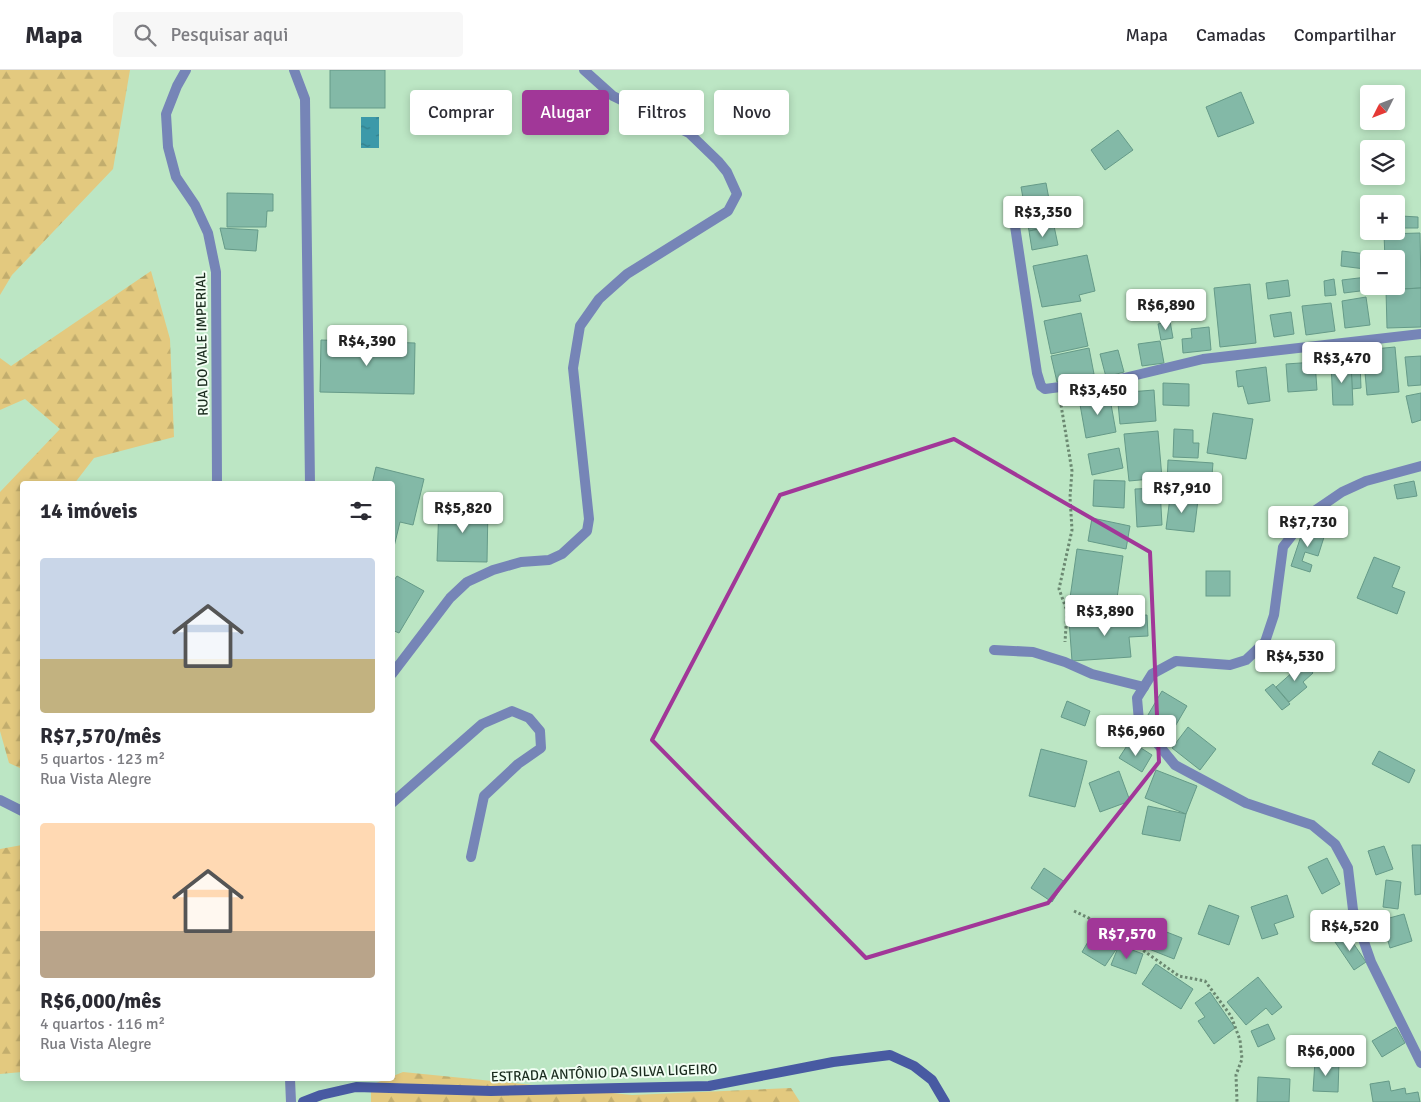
<!DOCTYPE html>
<html lang="pt">
<head>
<meta charset="utf-8">
<style>
	body { margin:0; font-family:Signika,sans-serif; background:#f7f7f7; color:#2b2b33; height:100vh; display:flex; flex-direction:column; font-size:19px; white-space:nowrap }
	* { box-sizing:border-box; margin:0 }
	p { font-size:16px; color:#7c7c81 }
	.icon { flex:none; width:28px; height:28px; fill:none; stroke:currentColor; stroke-width:2; stroke-linecap:round; stroke-linejoin:round }
	.map { position:relative; flex:1; overflow:hidden }
	.panel { position:absolute; left:20px; top:411px; width:375px; height:600px; display:flex; flex-direction:column; background:#fff; border-radius:5px; box-shadow:0 2px 8px #0003 }
	.panel>* { flex:none }
	.hud { position:absolute; left:410px; top:20px; width:475px; height:45px; display:flex; gap:10px }
	.needle { width:32px; rotate:228deg }
	.buttons { position:absolute; left:1360px; top:15px; display:grid; gap:10px }
	.buttons a { display:grid; place-items:center; width:45px; height:45px; border-radius:5px; background:#fff; box-shadow:0 2px 8px #0003; font-size:25px }
	.price { position:absolute; translate:-50% -42px; padding:0 11px; border-radius:5px; background:#fff; color:#222; font-size:16px; line-height:32px; filter:drop-shadow(0 1px 2px #0008) }
	.price::after { content:''; position:absolute; left:50%; top:30px; width:15px; height:11px; margin-left:-8px; background:inherit; clip-path:polygon(0 0,100% 0,50% 100%) }
	.price.selected { background:#a13798; color:#fff }
	ul { padding:0; list-style:none }
	li { display:grid; align-content:center; gap:10px; height:265px; padding:0 20px }
	li span { display:grid; place-items:center; height:155px; border-radius:5px; color:#555 }
	li>.icon { margin-inline-start:auto }
	span .icon { width:90px; height:90px; fill:#fffc; stroke-width:1 }
	li b { font-size:21px }
	h2 { display:flex; justify-content:space-between; align-items:center; height:60px; padding:0 20px; font-size:21px }
	.tag { padding:0 18px; border-radius:5px; background:#fff; box-shadow:0 2px 8px #0003; font-size:18px; line-height:45px }
	.tag.selected { background:#a13798; color:#fff }
	header { display:flex; align-items:center; gap:30px; box-sizing:border-box; height:70px; padding:0 25px; background:#fff; border-bottom:1px solid #e1e1e2 }
	header strong { font-size:24px }
	nav { display:flex; gap:28px; margin-inline-start:auto; font-size:18px }
	.search { width:350px; height:45px; background:#f7f7f7; display:flex; align-items:center; gap:12px; box-sizing:border-box; padding:0 18px; border-radius:5px; color:#7c7c81; font-size:19px }
	.map>svg:first-child { display:block }
</style>
</head>
<body>
<header>
<strong>Mapa</strong>
<div class="search"><svg class="icon" aria-label="search" viewBox="0 0 24 24"><circle cx="10" cy="10" r="6"/><path d="M15 15l6 6"/></svg>Pesquisar aqui</div>
<nav><a>Mapa</a><a>Camadas</a><a>Compartilhar</a></nav>
</header>
<div class="map">
<svg width="1421" height="1032" viewBox="0 0 1421 1032">
	<defs>
		<pattern id="forest-firs" width="22" height="20" patternUnits="userSpaceOnUse" patternTransform="scale(1.25)"><rect width="22" height="20" fill="#e3c97f"/><path d="M5 1l3.5 6h-7zM16 11l3.5 6h-7z" fill="#c2ad6d"/></pattern>
		<pattern id="water-ripples" width="26" height="14" patternUnits="userSpaceOnUse" patternTransform="scale(1.25)"><rect width="26" height="14" fill="#3c99a9"/><path d="M2 4q2-2 4 0t4 0M15 11q2-2 4 0t4 0" fill="none" stroke="#327d89"/></pattern>
	</defs>
	<rect width="100%" height="100%" fill="#bce6c4"/>
	<g fill="url(#forest-firs)">
		<path d="M 0,0 L 130,0 L 113,99 L 12,205 L 0,225 Z"/>
		<path d="M 151,201 L 170,269 L 174,367 L 94,388 L 74,414 L 22,414 L 22,699 L 9,693 L 0,661 L 0,422 L 60,359 L 25,329 L 0,340 L 0,288 L 11,296 Z"/>
		<path d="M 22,775 L 22,1002 L 0,1004 L 0,779 Z"/>
		<path d="M 403,1002 L 632,1025 L 791,1018 L 800,1032 L 371,1032 L 371,1015 L 386,1009 L 392,1009 L 393,1006 Z"/>
	</g>
	<rect fill="url(#water-ripples)" x="361" y="47" width="18" height="31"/>
	<g fill="#83b9a7" stroke="#659a88">
		<rect x="330" y="0" width="55" height="38"/>
		<path d="M 1241,22 L 1254,53 L 1218,67 L 1206,37 Z"/>
		<path d="M 1118,60 L 1133,80 L 1105,100 L 1091,80 Z"/>
		<path d="M 1046,113 L 1054,156 L 1029,161 L 1021,117 Z"/>
		<path d="M 227,123 L 273,124 L 273,141 L 267,141 L 266,157 L 227,157 Z"/>
		<path d="M 1401,146 L 1418,147 L 1418,158 L 1401,158 Z"/>
		<path d="M 1054,156 L 1058,175 L 1032,180 L 1029,161 Z"/>
		<path d="M 220,158 L 258,160 L 256,181 L 225,179 Z"/>
		<path d="M 1420,163 L 1421,218 L 1398,219 L 1396,189 L 1385,189 L 1384,164 Z"/>
		<path d="M 1342,181 L 1366,184 L 1365,199 L 1341,196 Z"/>
		<path d="M 1087,185 L 1095,221 L 1079,225 L 1081,231 L 1042,237 L 1033,196 Z"/>
		<path d="M 1367,207 L 1368,220 L 1344,223 L 1342,210 Z"/>
		<path d="M 1334,209 L 1336,225 L 1325,226 L 1324,211 Z"/>
		<path d="M 1288,210 L 1290,226 L 1268,229 L 1266,213 Z"/>
		<path d="M 1250,214 L 1256,273 L 1220,277 L 1214,218 Z"/>
		<path d="M 1421,218 L 1421,257 L 1387,258 L 1386,220 Z"/>
		<path d="M 1366,227 L 1370,255 L 1345,258 L 1342,231 Z"/>
		<path d="M 1331,233 L 1335,261 L 1306,265 L 1302,236 Z"/>
		<path d="M 1291,242 L 1294,264 L 1274,267 L 1270,245 Z"/>
		<path d="M 1081,243 L 1088,276 L 1051,284 L 1044,251 Z"/>
		<path d="M 1170,251 L 1173,268 L 1161,270 L 1158,254 Z"/>
		<path d="M 1209,257 L 1211,280 L 1183,283 L 1182,269 L 1192,268 L 1191,259 Z"/>
		<path d="M 321,270 L 415,273 L 414,324 L 320,322 Z"/>
		<path d="M 1160,271 L 1164,293 L 1142,296 L 1138,274 Z"/>
		<path d="M 1395,277 L 1399,322 L 1367,325 L 1363,280 Z"/>
		<path d="M 1089,278 L 1094,304 L 1057,312 L 1051,286 Z"/>
		<path d="M 1118,280 L 1124,302 L 1106,307 L 1100,284 Z"/>
		<path d="M 1421,286 L 1421,315 L 1408,316 L 1405,287 Z"/>
		<path d="M 1315,292 L 1317,320 L 1288,322 L 1286,294 Z"/>
		<path d="M 1351,292 L 1360,292 L 1361,318 L 1352,319 Z"/>
		<path d="M 1351,292 L 1353,335 L 1333,335 L 1331,293 Z"/>
		<path d="M 1266,297 L 1270,331 L 1248,334 L 1243,316 L 1238,317 L 1236,301 Z"/>
		<path d="M 1163,313 L 1189,314 L 1189,336 L 1163,335 Z"/>
		<path d="M 1154,320 L 1156,351 L 1120,354 L 1117,323 Z"/>
		<path d="M 1109,323 L 1116,362 L 1086,368 L 1079,329 Z"/>
		<path d="M 1421,323 L 1421,350 L 1412,353 L 1406,326 Z"/>
		<path d="M 1213,343 L 1253,349 L 1246,389 L 1207,383 Z"/>
		<path d="M 1174,359 L 1193,360 L 1193,373 L 1199,373 L 1198,388 L 1173,387 Z"/>
		<path d="M 1158,361 L 1162,408 L 1129,411 L 1124,364 Z"/>
		<path d="M 1119,378 L 1123,398 L 1092,405 L 1088,384 Z"/>
		<path d="M 1168,390 L 1213,393 L 1211,418 L 1167,414 Z"/>
		<path d="M 376,397 L 424,409 L 413,455 L 400,452 L 392,485 L 392,414 L 372,414 Z"/>
		<path d="M 1094,410 L 1125,411 L 1124,438 L 1093,436 Z"/>
		<path d="M 1414,411 L 1417,426 L 1397,429 L 1394,415 Z"/>
		<path d="M 1160,418 L 1162,455 L 1137,457 L 1135,419 Z"/>
		<path d="M 1170,427 L 1198,430 L 1194,462 L 1166,459 Z"/>
		<path d="M 439,435 L 488,436 L 487,492 L 437,491 Z"/>
		<path d="M 1092,448 L 1130,456 L 1126,479 L 1088,471 Z"/>
		<path d="M 1304,457 L 1325,464 L 1318,486 L 1305,482 L 1302,491 L 1312,495 L 1310,502 L 1291,496 Z"/>
		<path d="M 1077,479 L 1123,486 L 1116,535 L 1070,528 Z"/>
		<path d="M 1374,487 L 1400,497 L 1392,517 L 1405,522 L 1397,544 L 1357,528 Z"/>
		<rect x="1206" y="501" width="24" height="25"/>
		<path d="M 397,506 L 424,521 L 399,563 L 392,560 L 392,513 Z"/>
		<path d="M 1147,545 L 1148,566 L 1129,567 L 1131,587 L 1072,591 L 1069,550 Z"/>
		<path d="M 1304,592 L 1313,603 L 1303,612 L 1307,617 L 1289,632 L 1276,617 Z"/>
		<path d="M 1273,614 L 1290,634 L 1282,640 L 1265,620 Z"/>
		<path d="M 1162,621 L 1187,636 L 1170,665 L 1145,650 Z"/>
		<path d="M 1067,631 L 1090,641 L 1085,656 L 1061,647 Z"/>
		<path d="M 1188,657 L 1216,679 L 1200,700 L 1172,678 Z"/>
		<path d="M 1130,671 L 1152,685 L 1142,702 L 1119,688 Z"/>
		<path d="M 1041,679 L 1087,691 L 1075,737 L 1029,726 Z"/>
		<path d="M 1379,681 L 1415,700 L 1409,713 L 1372,694 Z"/>
		<path d="M 1156,700 L 1197,716 L 1186,744 L 1145,728 Z"/>
		<path d="M 1119,701 L 1130,731 L 1100,742 L 1089,713 Z"/>
		<path d="M 1148,736 L 1186,744 L 1180,771 L 1142,764 Z"/>
		<path d="M 1412,775 L 1421,775 L 1421,824 L 1415,825 Z"/>
		<path d="M 1384,776 L 1393,799 L 1376,805 L 1368,781 Z"/>
		<path d="M 1327,788 L 1340,814 L 1322,824 L 1308,797 Z"/>
		<path d="M 1044,798 L 1065,812 L 1052,832 L 1031,818 Z"/>
		<path d="M 1386,810 L 1401,812 L 1398,839 L 1383,837 Z"/>
		<path d="M 1287,825 L 1294,847 L 1274,854 L 1278,864 L 1262,869 L 1251,837 Z"/>
		<path d="M 1209,835 L 1239,846 L 1229,875 L 1198,864 Z"/>
		<path d="M 1404,844 L 1412,871 L 1390,878 L 1382,850 Z"/>
		<path d="M 1095,860 L 1119,875 L 1105,896 L 1082,882 Z"/>
		<path d="M 1164,861 L 1182,868 L 1174,889 L 1144,877 L 1148,865 L 1161,870 Z"/>
		<path d="M 1347,864 L 1366,892 L 1354,900 L 1335,872 Z"/>
		<path d="M 1119,875 L 1143,884 L 1136,904 L 1111,895 Z"/>
		<path d="M 1156,894 L 1193,919 L 1181,939 L 1142,914 Z"/>
		<path d="M 1258,907 L 1282,937 L 1272,945 L 1266,938 L 1246,955 L 1227,932 Z"/>
		<path d="M 1210,922 L 1235,958 L 1214,974 L 1198,951 L 1205,947 L 1195,933 Z"/>
		<path d="M 1268,954 L 1275,969 L 1258,977 L 1251,961 Z"/>
		<path d="M 1396,957 L 1405,973 L 1382,987 L 1372,971 Z"/>
		<path d="M 1315,991 L 1339,992 L 1338,1022 L 1313,1021 Z"/>
		<path d="M 1258,1007 L 1290,1009 L 1289,1032 L 1257,1032 Z"/>
		<path d="M 1389,1011 L 1391,1021 L 1405,1018 L 1406,1024 L 1418,1022 L 1420,1032 L 1373,1032 L 1370,1014 Z"/>
	</g>
	<g fill="none" stroke-linecap="round" stroke-linejoin="round">
		<g stroke="#6b8871" stroke-width="3" stroke-dasharray="2.5 2.5" stroke-linecap="butt">
			<path d="M 1061,335 L 1072,401 L 1070,427 L 1072,460 L 1059,519 L 1067,541 L 1065,572"/>
			<path d="M 1074,841 L 1116,861 L 1179,906 L 1205,911 L 1231,946 L 1240,970 L 1242,989 L 1236,1005 L 1237,1032"/>
		</g>
		<path stroke="#7685b7" stroke-width="10" d="M 392,733 L 482,654 L 512,641 L 529,648 L 540,661 L 541,678 L 518,694 L 484,726 L 471,787"/>
		<g stroke="#7685b7" stroke-width="10">
			<path d="M 186,0 L 177,16 L 166,44 L 168,77 L 176,107 L 195,135 L 208,163 L 216,202 L 217,414"/>
			<path d="M 294,0 L 305,29 L 310,414"/>
			<path d="M 1015,156 L 1037,303 L 1041,316 L 1045,319 L 1120,309 L 1203,289 L 1421,264"/>
			<path d="M 1421,396 L 1366,411 L 1342,422 L 1307,446 L 1283,477 L 1274,545 L 1265,572 L 1246,590 L 1230,595 L 1176,591 L 1152,604 L 1137,628 L 1139,651 L 1175,695 L 1246,733 L 1312,755 L 1335,774 L 1348,798 L 1353,840 L 1371,892 L 1421,993"/>
			<path d="M 994,580 L 1033,582 L 1065,592 L 1092,604 L 1144,617"/>
			<path d="M 392,604 L 450,528 L 467,512 L 493,500 L 521,492 L 549,490 L 562,484 L 587,461 L 589,449 L 573,298 L 580,256 L 599,229 L 627,204 L 728,141 L 737,124 L 727,102 L 718,91 L 689,63 L 613,26 L 584,0"/>
			<path d="M 0,730 L 22,741"/>
			<path d="M 290,1009 L 291,1032"/>
		</g>
		<path stroke="#485aa2" stroke-width="10" d="M 303,1032 L 321,1025 L 356,1017 L 491,1021 L 709,1016 L 833,992 L 890,985 L 914,996 L 932,1010 L 945,1032"/>
	</g>
	<path fill="none" stroke="#a13798" stroke-width="4" stroke-linejoin="round" d="M 954,369 L 1150,482 L 1159,692 L 1048,833 L 866,888 L 652,670 L 780,425 Z"/>
	<g text-anchor="middle" dominant-baseline="central" stroke-width="4" stroke-linejoin="round" paint-order="stroke">
		<g font-size="14" fill="#1b2c1f" stroke="#f2fef4">
			<text transform="translate(202 274) rotate(-91)">RUA DO VALE IMPERIAL</text>
			<text transform="translate(604 1003) rotate(-2)">ESTRADA ANTÔNIO DA SILVA LIGEIRO</text>
		</g>
	</g>
</svg>
<div class="buttons">
<a><svg class="needle" viewBox="-14 -14 28 28"><path d="M0-13l5 13h-10z" fill="#e53935"/><path d="M0 13l5-13h-10z" fill="#7c7c81"/></svg></a>
<a><svg class="icon" aria-label="layers" viewBox="0 0 24 24"><path d="M12 4l9 5-9 5-9-5zM3 14l9 5 9-5"/></svg></a>
<a>+</a>
<a>−</a>
</div>
<b class="price" style="left:1043px;top:168px">R$3,350</b>
<b class="price" style="left:1166px;top:261px">R$6,890</b>
<b class="price" style="left:367px;top:297px">R$4,390</b>
<b class="price" style="left:1342px;top:314px">R$3,470</b>
<b class="price" style="left:1098px;top:346px">R$3,450</b>
<b class="price" style="left:1182px;top:444px">R$7,910</b>
<b class="price" style="left:463px;top:464px">R$5,820</b>
<b class="price" style="left:1308px;top:478px">R$7,730</b>
<b class="price" style="left:1105px;top:567px">R$3,890</b>
<b class="price" style="left:1295px;top:612px">R$4,530</b>
<b class="price" style="left:1136px;top:687px">R$6,960</b>
<b class="price" style="left:1350px;top:882px">R$4,520</b>
<b class="price selected" style="left:1127px;top:890px">R$7,570</b>
<b class="price" style="left:1326px;top:1007px">R$6,000</b>
<div class="hud">
<a class="tag">Comprar</a>
<a class="tag selected">Alugar</a>
<a class="tag">Filtros</a>
<a class="tag">Novo</a>
</div>
<section class="panel">
<h2>14 imóveis<svg class="icon" aria-label="filters" viewBox="0 0 24 24"><path d="M4 7h16M4 17h16"/><circle cx="9" cy="7" r="2"/><circle cx="15" cy="17" r="2"/></svg></h2>
<ul>
<li><span style="background:linear-gradient(#c9d6e8 65%,#c2b280 0)"><svg class="icon" aria-label="home" viewBox="0 0 24 24"><path d="M3 11l9-7 9 7M6 9v11h12V9"/></svg></span><div><b>R$7,570/mês</b><p>5 quartos · 123 m²</p><p>Rua Vista Alegre</p></div></li>
<li><span style="background:linear-gradient(#ffd9b3 70%,#b9a48a 0)"><svg class="icon" aria-label="home" viewBox="0 0 24 24"><path d="M3 11l9-7 9 7M6 9v11h12V9"/></svg></span><div><b>R$6,000/mês</b><p>4 quartos · 116 m²</p><p>Rua Vista Alegre</p></div></li>
</ul>
</section>
</div>
</body>
</html>
